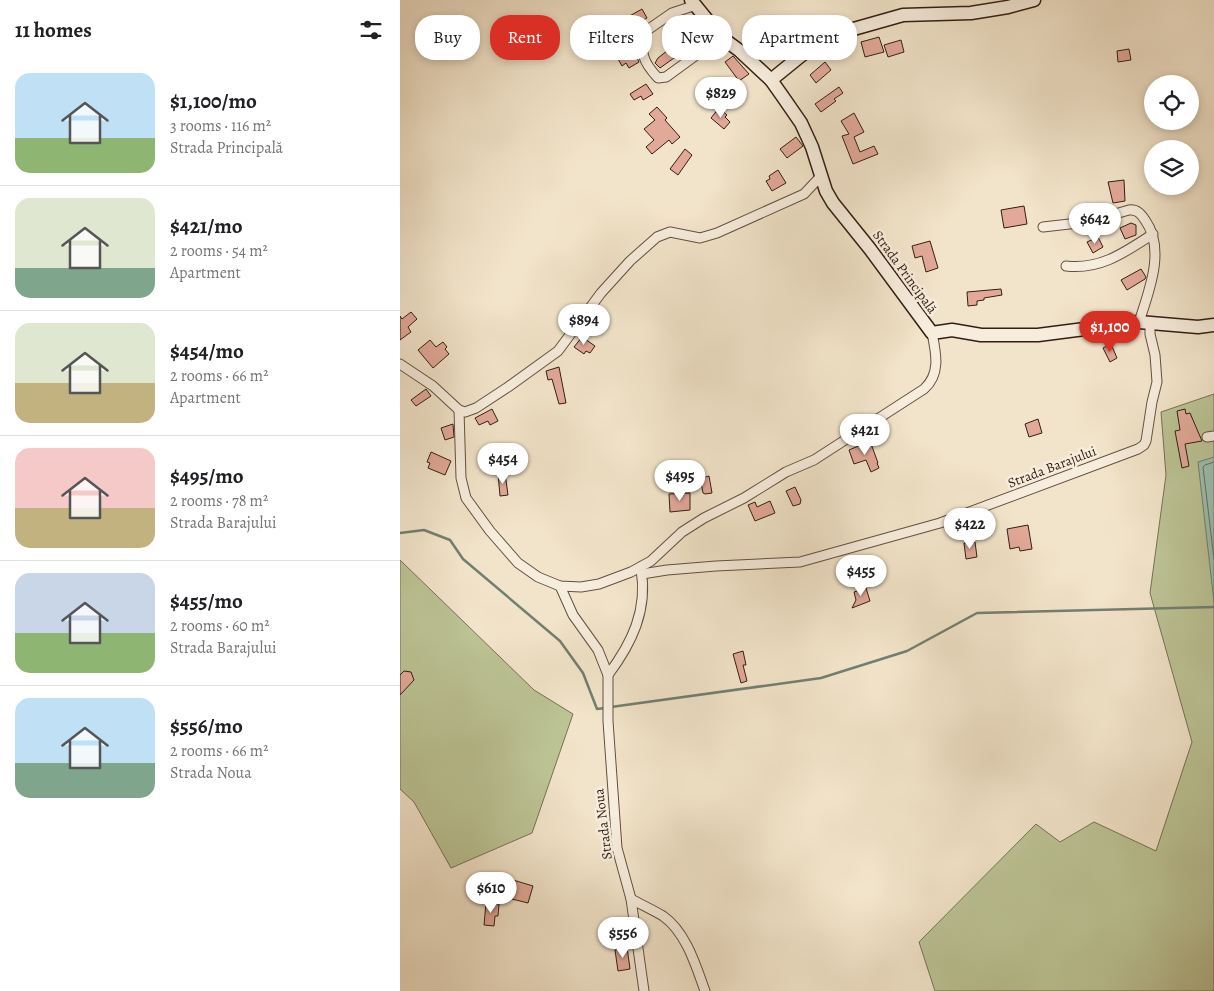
<!DOCTYPE html>
<html lang="en">
<head>
<meta charset="utf-8">
<style>
	body { margin:0; font-family:Alegreya,serif; background:#f2f2f2; color:#202124; height:100vh; display:flex; flex-direction:column; font-size:19px; white-space:nowrap }
	* { box-sizing:border-box; margin:0 }
	p { font-size:16px; color:#757577 }
	.icon { flex:none; width:28px; height:28px; fill:none; stroke:currentColor; stroke-width:2; stroke-linecap:round; stroke-linejoin:round }
	.map { position:relative; flex:1; overflow:hidden }
	.side { display:flex; flex-direction:column; background:#fff; width:400px }
	.side>* { flex:none }
	.hud { position:absolute; left:15px; top:15px; width:475px; height:45px; display:flex; gap:10px }
	.controls { position:absolute; left:744px; top:75px; display:grid; gap:10px }
	.controls a { display:grid; place-items:center; width:55px; height:55px; border-radius:50%; background:#fff; box-shadow:0 2px 8px #0003; font-size:25px }
	.price { position:absolute; translate:-50% -42px; padding:0 11px; border-radius:18px; background:#fff; color:#222; font-size:16px; line-height:32px; filter:drop-shadow(0 1px 2px #0008) }
	.price::after { content:''; position:absolute; left:50%; top:30px; width:15px; height:11px; margin-left:-8px; background:inherit; clip-path:polygon(0 0,100% 0,50% 100%) }
	.price.current { background:#d93025; color:#fff }
	ul { padding:0; list-style:none }
	li { display:flex; align-items:center; gap:15px; height:125px; padding:0 15px }
	li+li { border-top:1px solid #e0e0e0 }
	li span { display:grid; place-items:center; flex:none; width:140px; height:100px; border-radius:15px; color:#555 }
	li>.icon { margin-inline-start:auto }
	span .icon { width:60px; height:60px; fill:#fffc; stroke-width:1 }
	li b { font-size:21px }
	h2 { display:flex; justify-content:space-between; align-items:center; height:60px; padding:0 15px; font-size:21px }
	.chip { padding:0 18px; border-radius:20px; background:#fff; box-shadow:0 2px 8px #0003; font-size:18px; line-height:45px }
	.chip.current { background:#d93025; color:#fff }
	main { display:flex; flex:1; min-height:0 }
	.map>svg:first-child { display:block }
</style>
</head>
<body>
<main>
<section class="side">
<h2>11 homes<svg class="icon" aria-label="filters" viewBox="0 0 24 24"><path d="M4 7h16M4 17h16"/><circle cx="9" cy="7" r="2"/><circle cx="15" cy="17" r="2"/></svg></h2>
<ul>
<li><span style="background:linear-gradient(#bfe0f5 65%,#8fb573 0)"><svg class="icon" aria-label="home" viewBox="0 0 24 24"><path d="M3 11l9-7 9 7M6 9v11h12V9"/></svg></span><div><b>$1,100/mo</b><p>3 rooms · 116 m²</p><p>Strada Principală</p></div></li>
<li><span style="background:linear-gradient(#dfe7d0 70%,#7fa58c 0)"><svg class="icon" aria-label="home" viewBox="0 0 24 24"><path d="M3 11l9-7 9 7M6 9v11h12V9"/></svg></span><div><b>$421/mo</b><p>2 rooms · 54 m²</p><p>Apartment</p></div></li>
<li><span style="background:linear-gradient(#dfe7d0 60%,#c2b280 0)"><svg class="icon" aria-label="home" viewBox="0 0 24 24"><path d="M3 11l9-7 9 7M6 9v11h12V9"/></svg></span><div><b>$454/mo</b><p>2 rooms · 66 m²</p><p>Apartment</p></div></li>
<li><span style="background:linear-gradient(#f6c9c9 60%,#c2b280 0)"><svg class="icon" aria-label="home" viewBox="0 0 24 24"><path d="M3 11l9-7 9 7M6 9v11h12V9"/></svg></span><div><b>$495/mo</b><p>2 rooms · 78 m²</p><p>Strada Barajului</p></div></li>
<li><span style="background:linear-gradient(#c9d6e8 60%,#8fb573 0)"><svg class="icon" aria-label="home" viewBox="0 0 24 24"><path d="M3 11l9-7 9 7M6 9v11h12V9"/></svg></span><div><b>$455/mo</b><p>2 rooms · 60 m²</p><p>Strada Barajului</p></div></li>
<li><span style="background:linear-gradient(#bfe0f5 65%,#7fa58c 0)"><svg class="icon" aria-label="home" viewBox="0 0 24 24"><path d="M3 11l9-7 9 7M6 9v11h12V9"/></svg></span><div><b>$556/mo</b><p>2 rooms · 66 m²</p><p>Strada Noua</p></div></li>
</ul>
</section>
<div class="map">
<svg width="814" height="991" viewBox="0 0 814 991">
	<rect width="100%" height="100%" fill="#f2e4ca"/>
	<filter id="stains"><feTurbulence type="fractalNoise" baseFrequency=".004" numOctaves="4"/><feColorMatrix values="0 0 0 0 .2 0 0 0 0 .09 0 0 0 0 .02 0 0 0 .5 -.17"/></filter>
	<radialGradient id="worn" r=".72"><stop offset=".6" stop-color="#630" stop-opacity="0"/><stop offset="1" stop-color="#630" stop-opacity=".3"/></radialGradient>
	<g fill="#bcc496" stroke="#777154">
		<path d="M 814,394 L 814,991 L 535,991 L 519,942 L 636,824 L 660,842 L 694,822 L 756,851 L 792,742 L 750,593 L 766,475 L 761,412 Z"/>
		<path d="M 0,560 L 134,690 L 173,714 L 132,833 L 51,868 L 14,802 L 0,789 Z"/>
	</g>
	<path fill="#9cbfb0" stroke="#727f71" d="M 814,457 L 814,602 L 798,462 Z"/>
	<g fill="none" stroke-linecap="round" stroke-linejoin="round">
		<path stroke="#676e62" stroke-width="1" d="M 814,462 L 805,465 L 803,467 L 814,559"/>
		<g stroke="#727f71" stroke-width="2.5">
			<path d="M 0,533 L 24,530 L 50,540 L 63,559 L 160,641 L 183,673 L 197,709 L 205,708"/>
			<path d="M 211,707 L 421,678 L 507,651 L 577,613 L 814,607"/>
		</g>
	</g>
	<g fill="#e2a999" stroke="#321e13">
		<path d="M 242,9 L 247,18 L 226,29 L 231,37 L 222,42 L 210,27 Z"/>
		<path d="M 479,37 L 484,52 L 465,57 L 461,42 Z"/>
		<path d="M 281,40 L 286,43 L 285,48 L 275,59 L 274,58 L 260,68 L 255,63 L 258,58 Z"/>
		<path d="M 501,40 L 504,52 L 488,57 L 484,45 Z"/>
		<path d="M 729,49 L 731,60 L 718,62 L 717,51 Z"/>
		<path d="M 233,50 L 239,62 L 229,68 L 226,63 L 222,66 L 218,59 Z"/>
		<path d="M 333,56 L 349,74 L 339,81 L 325,62 Z"/>
		<path d="M 425,62 L 431,70 L 416,83 L 410,75 Z"/>
		<path d="M 246,84 L 253,94 L 243,100 L 241,96 L 234,100 L 230,94 Z"/>
		<path d="M 439,87 L 443,93 L 434,99 L 436,101 L 421,112 L 415,104 Z"/>
		<path d="M 257,107 L 267,118 L 265,120 L 280,137 L 272,144 L 269,140 L 252,154 L 246,147 L 254,140 L 244,129 L 255,120 L 249,114 Z"/>
		<path d="M 319,108 L 327,115 L 325,117 L 330,122 L 324,129 L 311,118 Z"/>
		<path d="M 454,113 L 464,132 L 454,137 L 460,152 L 474,146 L 478,154 L 453,164 L 442,136 L 449,134 L 441,121 Z"/>
		<path d="M 396,137 L 403,146 L 387,158 L 380,149 Z"/>
		<path d="M 285,149 L 292,155 L 278,175 L 270,169 Z"/>
		<path d="M 378,170 L 386,183 L 372,191 L 366,181 L 370,179 L 369,176 Z"/>
		<path d="M 724,180 L 725,201 L 713,203 L 708,182 Z"/>
		<path d="M 624,206 L 627,224 L 604,228 L 601,210 Z"/>
		<path d="M 731,223 L 736,225 L 736,235 L 725,239 L 720,228 Z"/>
		<path d="M 698,237 L 703,247 L 693,253 L 687,242 Z"/>
		<path d="M 530,241 L 538,268 L 526,272 L 522,256 L 515,258 L 512,246 Z"/>
		<path d="M 741,269 L 746,277 L 745,279 L 727,290 L 721,280 Z"/>
		<path d="M 601,289 L 602,295 L 584,298 L 584,300 L 577,301 L 577,305 L 568,306 L 567,292 Z"/>
		<path d="M 11,312 L 17,319 L 8,327 L 11,332 L 0,340 L 0,316 L 2,319 Z"/>
		<path d="M 182,337 L 195,346 L 190,353 L 186,351 L 184,354 L 174,347 Z"/>
		<path d="M 30,340 L 36,347 L 43,342 L 47,347 L 45,349 L 49,354 L 33,368 L 18,350 Z"/>
		<path d="M 711,344 L 717,358 L 710,362 L 703,348 Z"/>
		<path d="M 159,367 L 166,403 L 159,404 L 152,379 L 148,380 L 146,371 Z"/>
		<path d="M 26,389 L 31,396 L 16,406 L 11,400 Z"/>
		<path d="M 92,409 L 98,421 L 90,425 L 88,421 L 79,425 L 75,418 Z"/>
		<path d="M 785,409 L 786,414 L 790,413 L 802,441 L 785,444 L 789,466 L 782,468 L 775,431 L 780,430 L 777,411 Z"/>
		<path d="M 638,419 L 642,433 L 629,437 L 625,424 Z"/>
		<path d="M 53,424 L 54,437 L 45,440 L 41,428 Z"/>
		<path d="M 470,441 L 478,463 L 477,463 L 479,468 L 471,472 L 466,460 L 454,464 L 449,450 Z"/>
		<path d="M 31,452 L 51,461 L 45,475 L 28,468 L 30,463 L 27,462 Z"/>
		<path d="M 98,473 L 105,473 L 108,495 L 100,496 Z"/>
		<path d="M 309,476 L 312,493 L 305,494 L 303,493 L 301,483 L 303,483 L 302,478 Z"/>
		<path d="M 395,487 L 401,500 L 400,504 L 393,506 L 386,491 Z"/>
		<path d="M 290,493 L 290,510 L 270,512 L 269,494 Z"/>
		<path d="M 370,501 L 375,513 L 355,521 L 348,505 L 355,502 L 357,507 Z"/>
		<path d="M 628,525 L 632,549 L 620,551 L 619,547 L 610,549 L 607,529 Z"/>
		<path d="M 575,542 L 577,557 L 566,559 L 564,543 Z"/>
		<path d="M 466,588 L 470,601 L 452,608 L 456,600 L 454,592 Z"/>
		<path d="M 343,651 L 346,665 L 343,665 L 347,681 L 341,683 L 333,654 Z"/>
		<path d="M 4,671 L 11,672 L 14,680 L 0,695 L 0,675 Z"/>
		<path d="M 113,880 L 133,886 L 128,903 L 108,898 Z"/>
		<path d="M 86,903 L 99,904 L 98,916 L 95,916 L 94,926 L 84,925 Z"/>
		<path d="M 227,947 L 230,969 L 218,971 L 215,950 Z"/>
	</g>
	<g fill="none" stroke-linecap="round" stroke-linejoin="round">
		<g stroke="#625041" stroke-width="11">
			<g id="street">
				<path d="M 296,5 L 272,13 L 246,31 C 239,52 243,62 258,78 L 266,77 L 321,37"/>
				<path d="M 643,227 L 687,222 L 729,210 C 737,209 741,214 745,220 C 766,249 749,291 739,322"/>
				<path d="M 666,266 C 701,270 725,252 753,234"/>
				<path d="M 0,364 L 33,386 L 59,410 L 65,412 L 76,408 L 108,387 L 158,351 L 201,293 L 230,261 L 257,237 L 270,232 L 300,238 L 317,233 L 404,194 L 421,176"/>
				<path d="M 59,410 L 61,478 L 66,498 L 90,531 L 118,563 L 138,577 L 160,586 L 181,587 L 199,584 L 231,572 L 251,561 L 282,532 L 304,518 L 344,498 L 386,472 L 414,460 L 524,389 C 541,374 536,353 532,333"/>
				<path d="M 807,437 L 814,436"/>
				<path d="M 242,574 L 267,570 L 316,566 L 400,562 L 540,523 L 738,449 L 744,445 L 746,441 L 752,402 L 757,382 L 755,355 L 750,334 L 750,322"/>
				<path d="M 160,586 L 173,615 L 198,650 L 208,675 L 208,721 L 217,848 L 231,899 L 244,991"/>
				<path d="M 208,675 C 232,643 248,610 241,569"/>
				<path d="M 231,899 C 242,905 253,910 263,916 C 286,932 296,966 305,991"/>
			</g>
		</g>
		<g stroke="#321e13" stroke-width="15">
			<g id="secondary">
				<path d="M 291,0 L 321,37 L 340,51 L 371,80 L 383,97 L 401,123 L 412,147 L 426,191 L 433,203 L 470,249 L 532,333 L 552,330 L 581,335 L 638,335 L 739,322 L 798,327 L 814,325"/>
				<path d="M 371,80 L 403,54 L 426,40 L 450,30 L 503,15 L 571,13 L 608,7 L 634,0"/>
			</g>
		</g>
		<use href="#street" stroke="#f7eddd" stroke-width="9"/>
		<use href="#secondary" stroke="#f7eddd" stroke-width="12"/>
	</g>
	<g text-anchor="middle" dominant-baseline="central" stroke-width="5" stroke-linejoin="round" paint-order="stroke">
		<g font-size="14" fill="#321e13" stroke="#f7eddd">
			<text transform="translate(505 272) rotate(54)">Strada Principală</text>
			<text transform="translate(652 467) rotate(-21)">Strada Barajului</text>
			<text transform="translate(203 824) rotate(-97)">Strada Noua</text>
		</g>
	</g>
	<rect width="100%" height="100%" filter="url(#stains)"/>
	<rect width="100%" height="100%" fill="url(#worn)"/>
</svg>
<div class="controls">
<a><svg class="icon" aria-label="locate" viewBox="0 0 24 24"><circle cx="12" cy="12" r="6"/><path d="M12 2v4M12 18v4M2 12h4M18 12h4"/></svg></a>
<a><svg class="icon" aria-label="layers" viewBox="0 0 24 24"><path d="M12 4l9 5-9 5-9-5zM3 14l9 5 9-5"/></svg></a>
</div>
<b class="price" style="left:321px;top:119px">$829</b>
<b class="price" style="left:695px;top:245px">$642</b>
<b class="price" style="left:184px;top:346px">$894</b>
<b class="price current" style="left:710px;top:353px">$1,100</b>
<b class="price" style="left:465px;top:456px">$421</b>
<b class="price" style="left:103px;top:485px">$454</b>
<b class="price" style="left:280px;top:502px">$495</b>
<b class="price" style="left:570px;top:550px">$422</b>
<b class="price" style="left:461px;top:597px">$455</b>
<b class="price" style="left:91px;top:914px">$610</b>
<b class="price" style="left:223px;top:959px">$556</b>
<div class="hud">
<a class="chip">Buy</a>
<a class="chip current">Rent</a>
<a class="chip">Filters</a>
<a class="chip">New</a>
<a class="chip">Apartment</a>
</div>
</div>
</main>
</body>
</html>
